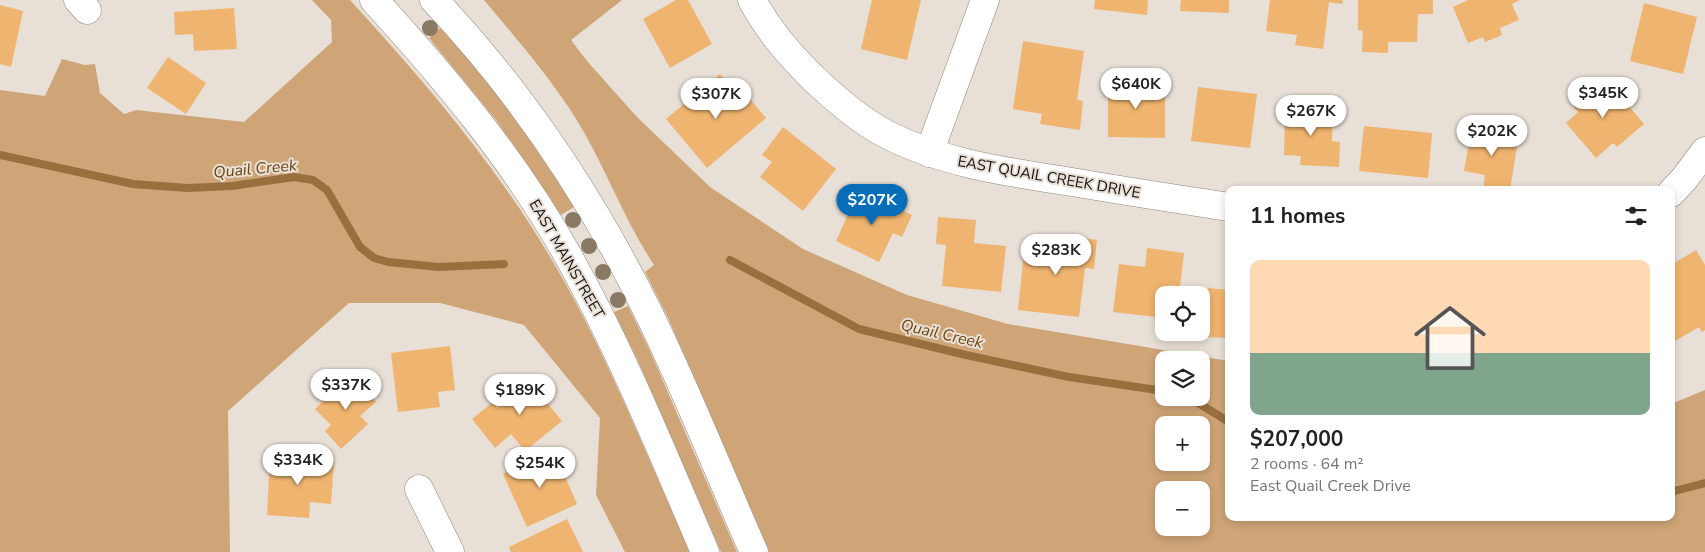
<!DOCTYPE html>
<html lang="en">
<head>
<meta charset="utf-8">
<style>
	body { margin:0; font-family:"Nunito Sans",sans-serif; background:#f6f6f6; color:#222; height:100vh; display:flex; flex-direction:column; font-size:19px; white-space:nowrap }
	* { box-sizing:border-box; margin:0 }
	p { font-size:16px; color:#767676 }
	.icon { flex:none; width:28px; height:28px; fill:none; stroke:currentColor; stroke-width:2; stroke-linecap:round; stroke-linejoin:round }
	.map { position:relative; flex:1; overflow:hidden }
	.sheet { position:absolute; left:1225px; top:186px; width:450px; height:335px; display:flex; flex-direction:column; background:#fff; border-radius:10px; box-shadow:0 2px 8px #0003 }
	.sheet>* { flex:none }
	.tools { position:absolute; left:1155px; top:286px; display:grid; gap:10px }
	.tools a { display:grid; place-items:center; width:55px; height:55px; border-radius:10px; background:#fff; box-shadow:0 2px 8px #0003; font-size:25px }
	.price { position:absolute; translate:-50% -42px; padding:0 11px; border-radius:18px; background:#fff; color:#222; font-size:16px; line-height:32px; filter:drop-shadow(0 1px 2px #0008) }
	.price::after { content:''; position:absolute; left:50%; top:30px; width:15px; height:11px; margin-left:-8px; background:inherit; clip-path:polygon(0 0,100% 0,50% 100%) }
	.price.current { background:#076db9; color:#fff }
	ul { padding:0; list-style:none }
	li { display:grid; align-content:center; gap:10px; height:265px; padding:0 25px }
	li+li { border-top:1px solid #e0e0e0 }
	li span { display:grid; place-items:center; height:155px; border-radius:10px; color:#555 }
	li>.icon { margin-inline-start:auto }
	span .icon { width:90px; height:90px; fill:#fffc; stroke-width:1 }
	li b { font-size:21px }
	h2 { display:flex; justify-content:space-between; align-items:center; height:60px; padding:0 25px; font-size:21px }
	.map>svg:first-child { display:block }
</style>
</head>
<body>
<div class="map">
<svg width="1705" height="552" viewBox="0 0 1705 552">
	<rect width="100%" height="100%" fill="#e8dfd6"/>
	<g fill="#cfa577" fill-rule="evenodd">
		<path d="M 312,0 L 350,0 C 425,82 497,166 553,262 C 607,354 646,454 690,552 L 625,552 L 596,495 L 600,418 L 524,325 L 440,303 L 349,303 L 228,411 L 230,552 L 0,552 L 0,90 L 45,96 L 62,59 L 85,65 L 95,64 L 100,93 L 124,114 L 136,110 L 244,122 L 332,42 L 331,20 Z"/>
		<path d="M 484,0 L 622,0 L 571,40 L 587,61 L 637,117 L 710,187 L 803,249 L 907,295 L 1008,324 L 1229,361 L 1229,518 L 1671,518 L 1671,404 L 1705,390 L 1705,552 L 769,552 L 669,320 L 645,272 L 654,265 C 622,217 604,162 573,114 C 547,74 515,37 484,0 ZM 1164,360 L 1201,360 L 1201,398 L 1164,398 ZM 1164,425 L 1201,425 L 1201,462 L 1164,462 ZM 1164,490 L 1201,490 L 1201,528 L 1164,528 Z"/>
		<path d="M 440,28 C 491,82 535,144 574,207 L 561,215 L 496,120 L 429,38 Z"/>
		<path d="M 628,306 L 650,351 L 737,552 L 721,552 L 638,361 L 614,312 Z"/>
	</g>
	<g fill="none" stroke-linecap="round" stroke-linejoin="round">
		<g stroke="#98703e" stroke-width="8">
			<path d="M 0,155 L 133,184 L 188,188 L 232,186 L 294,177 L 313,180 L 327,190 L 360,247 L 374,258 L 388,262 L 439,267 L 504,264"/>
			<path d="M 730,260 L 859,329 L 966,355 L 1069,377 L 1164,391"/>
			<path d="M 1190,398 L 1229,422"/>
			<path d="M 1671,492 L 1705,483"/>
		</g>
	</g>
	<g fill="#efb46f">
		<path d="M 676,0 L 688,0 L 712,44 L 670,68 L 643,19 Z"/>
		<path d="M 872,0 L 921,0 L 907,60 L 861,49 Z"/>
		<path d="M 1095,0 L 1148,0 L 1147,15 L 1094,9 Z"/>
		<path d="M 1181,0 L 1229,0 L 1229,13 L 1180,11 Z"/>
		<path d="M 1270,0 L 1343,0 L 1342,4 L 1329,2 L 1323,49 L 1295,45 L 1297,35 L 1266,31 Z"/>
		<path d="M 1358,0 L 1433,0 L 1433,14 L 1418,14 L 1417,42 L 1388,42 L 1388,53 L 1362,52 L 1363,31 L 1358,30 Z"/>
		<path d="M 1468,0 L 1520,0 L 1512,4 L 1519,20 L 1500,28 L 1502,35 L 1485,42 L 1483,37 L 1468,43 L 1453,7 Z"/>
		<path d="M 1644,3 L 1697,17 L 1683,74 L 1630,61 Z"/>
		<path d="M 0,5 L 23,11 L 11,67 L 0,64 Z"/>
		<path d="M 234,8 L 237,49 L 194,51 L 193,34 L 175,35 L 174,12 Z"/>
		<path d="M 1023,41 L 1084,51 L 1077,100 L 1083,101 L 1080,130 L 1040,124 L 1042,114 L 1013,109 Z"/>
		<path d="M 168,57 L 206,83 L 186,114 L 147,88 Z"/>
		<path d="M 720,74 L 735,92 L 741,88 L 766,118 L 707,168 L 666,119 Z"/>
		<path d="M 1605,78 L 1644,124 L 1617,147 L 1613,143 L 1596,158 L 1566,123 L 1578,112 L 1573,106 Z"/>
		<path d="M 1108,81 L 1165,82 L 1165,138 L 1108,137 Z"/>
		<path d="M 1198,87 L 1257,94 L 1250,148 L 1191,141 Z"/>
		<path d="M 1285,108 L 1333,110 L 1332,141 L 1340,142 L 1339,167 L 1300,165 L 1301,156 L 1284,155 Z"/>
		<path d="M 1364,126 L 1432,133 L 1428,178 L 1359,171 Z"/>
		<path d="M 1472,126 L 1519,134 L 1510,190 L 1483,190 L 1485,175 L 1464,171 Z"/>
		<path d="M 783,127 L 836,169 L 803,211 L 760,177 L 772,162 L 762,155 Z"/>
		<path d="M 859,190 L 912,215 L 902,237 L 893,233 L 879,262 L 836,241 Z"/>
		<path d="M 938,217 L 976,220 L 974,243 L 1006,246 L 1001,292 L 942,286 L 946,245 L 936,244 Z"/>
		<path d="M 1059,235 L 1097,240 L 1094,269 L 1085,268 L 1079,317 L 1018,310 L 1025,242 L 1058,246 Z"/>
		<path d="M 1147,248 L 1184,253 L 1180,287 L 1169,285 L 1168,295 L 1164,295 L 1164,318 L 1113,312 L 1119,264 L 1145,267 Z"/>
		<path d="M 1696,250 L 1705,265 L 1705,330 L 1702,332 L 1699,327 L 1675,341 L 1671,334 L 1671,265 Z"/>
		<path d="M 1208,288 L 1229,290 L 1229,338 L 1206,337 Z"/>
		<path d="M 450,346 L 455,390 L 438,392 L 440,407 L 398,412 L 391,353 Z"/>
		<path d="M 539,374 L 553,391 L 544,399 L 562,421 L 525,451 L 511,434 L 495,448 L 472,419 L 493,402 L 497,408 Z"/>
		<path d="M 350,375 L 376,402 L 360,416 L 368,424 L 341,449 L 325,431 L 331,425 L 315,409 Z"/>
		<path d="M 554,451 L 577,504 L 527,527 L 503,474 Z"/>
		<path d="M 270,457 L 334,462 L 331,504 L 310,502 L 309,518 L 267,515 Z"/>
		<path d="M 567,519 L 583,552 L 511,552 L 509,547 Z"/>
	</g>
	<g fill="none" stroke-linecap="round" stroke-linejoin="round">
		<g stroke="#90887f" stroke-width="29">
			<g id="minor">
				<path d="M 78,0 L 87,10"/>
				<path d="M 752,0 C 768,30 788,53 812,77 C 834,98 859,120 886,134 C 944,164 1009,172 1072,182 C 1124,191 1177,199 1229,207"/>
				<path d="M 929,153 L 985,0"/>
				<path d="M 1671,193 L 1685,178 L 1705,151"/>
				<path d="M 419,489 L 450,552"/>
			</g>
		</g>
		<g stroke="#90887f" stroke-width="29">
			<g id="major">
				<path d="M 374,0 C 446,79 515,161 567,254 C 621,350 662,452 705,552"/>
				<path d="M 434,0 C 522,93 593,200 649,314 C 687,391 719,473 754,552"/>
			</g>
		</g>
		<use href="#minor" stroke="#fff" stroke-width="28"/>
		<use href="#major" stroke="#fff" stroke-width="28"/>
	</g>
	<g fill="#8a7964">
		<circle cx="430" cy="28" r="8"/>
		<circle cx="573" cy="220" r="8"/>
		<circle cx="589" cy="246" r="8"/>
		<circle cx="603" cy="272" r="8"/>
		<circle cx="618" cy="300" r="8"/>
	</g>
	<g text-anchor="middle" dominant-baseline="central" stroke-width="4" stroke-linejoin="round" paint-order="stroke">
		<g font-size="15" fill="#14110e" stroke="#e8dfd6">
			<text transform="translate(1049 177) rotate(10)">EAST QUAIL CREEK DRIVE</text>
			<text transform="translate(567 259) rotate(60)">EAST MAINSTREET</text>
		</g>
		<g font-size="16" font-style="italic" fill="#6d4611" stroke="#e8dfd6">
			<text transform="translate(255 169) rotate(-5)">Quail Creek</text>
			<text transform="translate(942 334) rotate(13)">Quail Creek</text>
		</g>
	</g>
</svg>
<div class="tools">
<a><svg class="icon" aria-label="locate" viewBox="0 0 24 24"><circle cx="12" cy="12" r="6"/><path d="M12 2v4M12 18v4M2 12h4M18 12h4"/></svg></a>
<a><svg class="icon" aria-label="layers" viewBox="0 0 24 24"><path d="M12 4l9 5-9 5-9-5zM3 14l9 5 9-5"/></svg></a>
<a>+</a>
<a>−</a>
</div>
<b class="price" style="left:1136px;top:110px">$640K</b>
<b class="price" style="left:1603px;top:119px">$345K</b>
<b class="price" style="left:716px;top:120px">$307K</b>
<b class="price" style="left:1311px;top:137px">$267K</b>
<b class="price" style="left:1492px;top:157px">$202K</b>
<b class="price current" style="left:872px;top:226px">$207K</b>
<b class="price" style="left:1056px;top:276px">$283K</b>
<b class="price" style="left:346px;top:411px">$337K</b>
<b class="price" style="left:520px;top:416px">$189K</b>
<b class="price" style="left:298px;top:486px">$334K</b>
<b class="price" style="left:540px;top:489px">$254K</b>
<section class="sheet">
<h2>11 homes<svg class="icon" aria-label="filters" viewBox="0 0 24 24"><path d="M4 7h16M4 17h16"/><circle cx="9" cy="7" r="2"/><circle cx="15" cy="17" r="2"/></svg></h2>
<ul>
<li><span style="background:linear-gradient(#ffd9b3 60%,#7fa58c 0)"><svg class="icon" aria-label="home" viewBox="0 0 24 24"><path d="M3 11l9-7 9 7M6 9v11h12V9"/></svg></span><div><b>$207,000</b><p>2 rooms · 64 m²</p><p>East Quail Creek Drive</p></div></li>
</ul>
</section>
</div>
</body>
</html>
